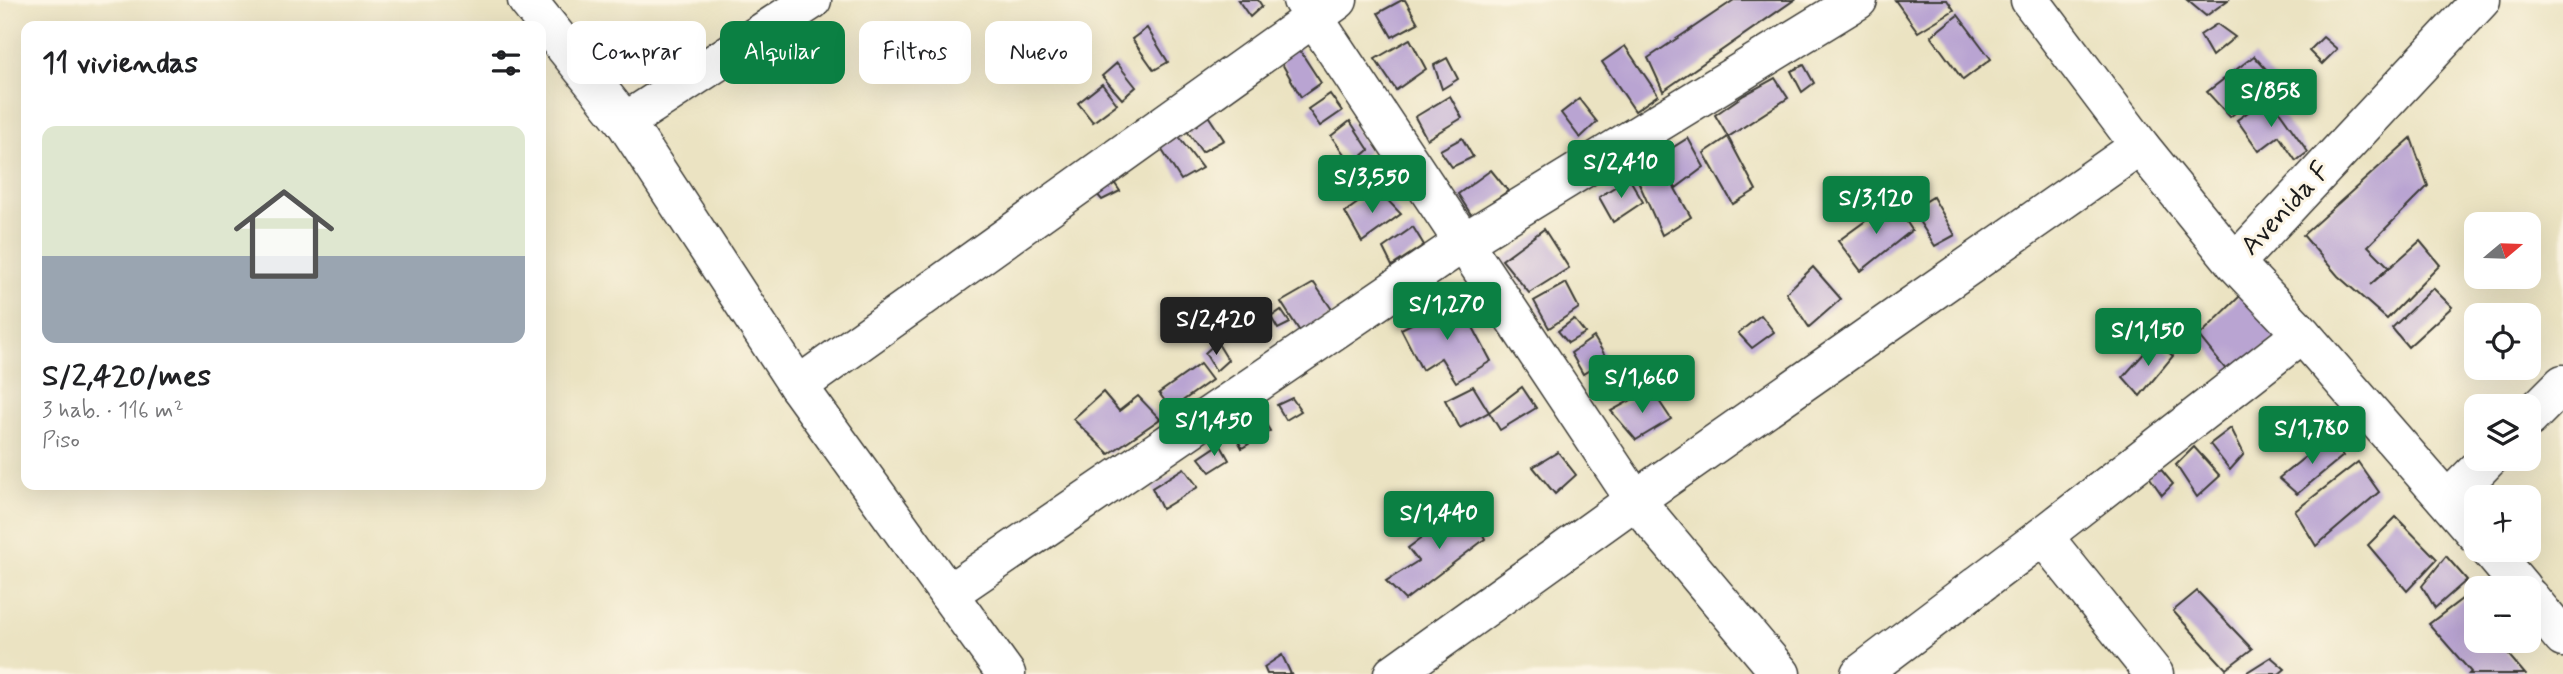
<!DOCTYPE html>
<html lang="es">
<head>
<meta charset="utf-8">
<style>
	body { margin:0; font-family:Mynerve,sans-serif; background:#f2f2f2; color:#202124; height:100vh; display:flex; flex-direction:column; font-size:26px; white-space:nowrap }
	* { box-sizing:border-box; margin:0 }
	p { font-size:23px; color:#757577 }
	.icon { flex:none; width:38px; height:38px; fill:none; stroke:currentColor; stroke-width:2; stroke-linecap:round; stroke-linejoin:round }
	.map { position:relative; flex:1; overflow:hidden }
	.side { position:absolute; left:21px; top:21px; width:525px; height:469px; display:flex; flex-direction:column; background:#fff; border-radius:14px; box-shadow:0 7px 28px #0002 }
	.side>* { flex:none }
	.guide { position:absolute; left:567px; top:21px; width:665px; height:63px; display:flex; gap:14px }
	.needle { width:46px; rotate:71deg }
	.tools { position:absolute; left:2464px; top:212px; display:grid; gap:14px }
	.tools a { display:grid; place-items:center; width:77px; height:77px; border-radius:14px; background:#fff; box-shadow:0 7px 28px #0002; font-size:35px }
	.price { position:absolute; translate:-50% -60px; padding:0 16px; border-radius:7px; background:#0b8043; color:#fff; font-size:23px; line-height:46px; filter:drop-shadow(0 2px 4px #0008) }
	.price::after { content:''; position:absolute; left:50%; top:42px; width:21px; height:16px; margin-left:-10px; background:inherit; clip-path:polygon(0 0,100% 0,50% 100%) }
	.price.on { background:#222; color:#fff }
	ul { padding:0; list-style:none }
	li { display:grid; align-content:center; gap:14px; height:371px; padding:0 21px }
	li span { display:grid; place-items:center; height:217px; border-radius:14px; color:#555 }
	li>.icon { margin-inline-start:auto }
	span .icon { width:126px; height:126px; fill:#fffc; stroke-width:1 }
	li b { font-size:30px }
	h2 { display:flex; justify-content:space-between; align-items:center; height:84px; padding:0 21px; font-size:30px }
	.tag { padding:0 24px; border-radius:14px; background:#fff; box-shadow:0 7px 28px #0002; font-size:24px; line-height:63px }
	.tag.on { background:#0b8043; color:#fff }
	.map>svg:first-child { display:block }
</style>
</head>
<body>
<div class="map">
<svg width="2563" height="674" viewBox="0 0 2563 674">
	<rect width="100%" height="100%" fill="#fcf5e5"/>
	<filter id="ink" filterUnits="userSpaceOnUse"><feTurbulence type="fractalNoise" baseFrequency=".0143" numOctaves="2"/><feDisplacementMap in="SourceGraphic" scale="14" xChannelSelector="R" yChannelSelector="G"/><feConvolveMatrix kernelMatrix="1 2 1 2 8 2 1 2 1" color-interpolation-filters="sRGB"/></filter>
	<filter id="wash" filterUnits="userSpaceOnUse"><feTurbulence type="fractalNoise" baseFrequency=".00686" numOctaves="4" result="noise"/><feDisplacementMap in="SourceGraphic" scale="28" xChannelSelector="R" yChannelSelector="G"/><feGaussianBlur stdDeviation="1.57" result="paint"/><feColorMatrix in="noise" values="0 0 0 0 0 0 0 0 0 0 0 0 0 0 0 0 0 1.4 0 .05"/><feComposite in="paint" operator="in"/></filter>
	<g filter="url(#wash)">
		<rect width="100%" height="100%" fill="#ebe3c2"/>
		<g id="blocks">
			<g fill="#b9a4d2">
				<path d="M 1238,0 L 1258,0 L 1262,6 L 1250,17 Z"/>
				<path d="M 1402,0 L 1405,0 L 1418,23 L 1392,37 L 1378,13 Z"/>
				<path d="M 1734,0 L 1794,0 L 1663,91 L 1648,58 Z"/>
				<path d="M 1895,0 L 1947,0 L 1954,10 L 1918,32 Z"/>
				<path d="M 2187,0 L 2228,0 L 2206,16 Z"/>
				<path d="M 1958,15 L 1991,59 L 1963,80 L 1931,36 Z"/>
				<path d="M 2217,24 L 2235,37 L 2212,56 L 2200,35 Z"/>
				<path d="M 1147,28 L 1168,62 L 1154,70 L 1132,39 Z"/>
				<path d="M 2323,37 L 2337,49 L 2322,64 L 2309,51 Z"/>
				<path d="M 1410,39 L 1426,69 L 1396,90 L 1375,59 Z"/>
				<path d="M 1297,46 L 1321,83 L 1301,97 L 1281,62 Z"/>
				<path d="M 1625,46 L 1658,95 L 1635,111 L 1602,62 Z"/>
				<path d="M 2254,56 L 2276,80 L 2230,117 L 2207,92 Z"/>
				<path d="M 1447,58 L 1458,79 L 1442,89 L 1434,65 Z"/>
				<path d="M 1117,63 L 1136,87 L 1122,99 L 1102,76 Z"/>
				<path d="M 1804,65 L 1814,83 L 1802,92 L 1791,71 Z"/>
				<path d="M 1775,78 L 1788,98 L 1728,137 L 1715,115 L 1744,95 Z"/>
				<path d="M 1102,84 L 1117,104 L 1093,122 L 1078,103 Z"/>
				<path d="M 1330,94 L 1342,111 L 1320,126 L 1308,109 Z"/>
				<path d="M 1450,96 L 1462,118 L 1427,139 L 1415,117 Z"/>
				<path d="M 2269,97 L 2308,152 L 2296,161 L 2279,136 L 2259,151 L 2237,120 Z"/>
				<path d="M 1579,99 L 1597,122 L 1580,138 L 1561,113 Z"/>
				<path d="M 1207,114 L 1224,140 L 1202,152 L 1187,131 Z"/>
				<path d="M 1350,121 L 1369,150 L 1352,165 L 1331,136 Z"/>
				<path d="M 1177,135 L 1202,168 L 1181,180 L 1160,147 Z"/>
				<path d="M 1728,137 L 1756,190 L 1733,204 L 1704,153 Z"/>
				<path d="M 1462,138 L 1473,157 L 1452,167 L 1440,150 Z"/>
				<path d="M 1688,138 L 1704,167 L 1676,188 L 1668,176 L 1691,217 L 1662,235 L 1634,172 Z"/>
				<path d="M 2411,138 L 2428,186 L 2368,246 L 2389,267 L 2370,285 L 2420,241 L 2440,265 L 2387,319 L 2338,276 L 2303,235 Z"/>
				<path d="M 1491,170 L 1508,191 L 1472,216 L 1458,194 Z"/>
				<path d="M 1106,171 L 1120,191 L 1102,200 L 1090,186 Z"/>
				<path d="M 1629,178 L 1643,202 L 1613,222 L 1599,197 Z"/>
				<path d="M 1377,189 L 1401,214 L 1362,242 L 1345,212 Z"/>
				<path d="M 1933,197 L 1955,235 L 1935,246 L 1912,210 Z"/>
				<path d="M 1893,201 L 1912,230 L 1861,271 L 1838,241 Z"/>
				<path d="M 1413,227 L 1424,245 L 1392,266 L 1383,248 Z"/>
				<path d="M 1544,229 L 1569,268 L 1529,293 L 1502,260 Z"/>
				<path d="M 1813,267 L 1841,299 L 1809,327 L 1786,293 Z"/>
				<path d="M 1314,283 L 1333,311 L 1301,333 L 1281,302 Z"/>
				<path d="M 1566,283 L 1579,308 L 1549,328 L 1534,301 Z"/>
				<path d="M 2433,288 L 2452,307 L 2408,347 L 2392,328 Z"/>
				<path d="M 2245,291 L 2287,328 L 2231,376 L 2199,336 Z"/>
				<path d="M 1459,301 L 1491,361 L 1456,382 L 1441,358 L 1422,370 L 1401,329 Z"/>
				<path d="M 1281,310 L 1290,323 L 1278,329 L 1271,317 Z"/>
				<path d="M 1761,315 L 1774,332 L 1752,348 L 1738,333 Z"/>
				<path d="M 1574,319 L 1585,333 L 1568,343 L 1558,331 Z"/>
				<path d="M 1594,337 L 1607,359 L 1583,374 L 1571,353 Z"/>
				<path d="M 2155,341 L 2173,356 L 2140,396 L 2123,377 Z"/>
				<path d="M 1217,342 L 1228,360 L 1216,371 L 1205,353 Z"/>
				<path d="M 1627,363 L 1638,382 L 1617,394 L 1609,373 Z"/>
				<path d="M 1200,364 L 1212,380 L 1171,409 L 1159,393 Z"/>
				<path d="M 1473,386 L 1489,412 L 1522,387 L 1536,408 L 1500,430 L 1489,412 L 1460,428 L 1445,400 Z"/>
				<path d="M 1651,389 L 1671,419 L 1636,440 L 1611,411 Z"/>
				<path d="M 1103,392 L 1119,411 L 1138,396 L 1160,419 L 1109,454 L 1073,419 Z"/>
				<path d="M 1292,398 L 1301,411 L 1286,420 L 1277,405 Z"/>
				<path d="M 1260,414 L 1270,431 L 1242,448 L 1233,431 Z"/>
				<path d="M 2231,428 L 2244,454 L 2230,470 L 2210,444 Z"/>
				<path d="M 2330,437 L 2343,456 L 2297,494 L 2279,478 Z"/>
				<path d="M 1220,444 L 1229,460 L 1210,472 L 1199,458 Z"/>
				<path d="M 2194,447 L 2220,476 L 2197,497 L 2176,465 Z"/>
				<path d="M 1558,452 L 1576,475 L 1555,494 L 1533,467 Z"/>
				<path d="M 2358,462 L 2379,492 L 2316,546 L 2295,511 Z"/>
				<path d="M 2158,466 L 2173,484 L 2162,495 L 2148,475 Z"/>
				<path d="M 1184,468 L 1198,487 L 1162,509 L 1152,488 Z"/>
				<path d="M 1469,503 L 1485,539 L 1405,600 L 1386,581 L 1418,561 L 1408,548 Z"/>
				<path d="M 2396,517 L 2437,559 L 2407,591 L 2368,545 Z"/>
				<path d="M 2446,556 L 2467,580 L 2435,608 L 2422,586 Z"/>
				<path d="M 2197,591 L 2252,649 L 2226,669 L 2173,611 Z"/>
				<path d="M 2462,599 L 2476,617 L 2476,640 L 2496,640 L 2525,674 L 2469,674 L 2471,672 L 2429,624 Z"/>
				<path d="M 1282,655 L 1291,674 L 1267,674 L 1264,667 Z"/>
				<path d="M 2271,657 L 2285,669 L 2279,674 L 2244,674 Z"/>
			</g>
		</g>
	</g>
	<g filter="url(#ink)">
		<use href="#blocks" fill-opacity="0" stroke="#3b3a35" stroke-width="2"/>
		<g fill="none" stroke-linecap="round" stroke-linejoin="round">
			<g stroke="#3b3a35" stroke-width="41">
				<g id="minor">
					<path d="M 527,0 L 625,122 L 798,386 L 1006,674"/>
					<path d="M 1302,0 L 1635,500 L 1781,674"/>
					<path d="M 2030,0 L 2140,146 L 2235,263 L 2302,334 L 2476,534"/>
					<path d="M 625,122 L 812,0"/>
					<path d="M 2235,263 L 2481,0"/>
					<path d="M 798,386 L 1338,0"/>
					<path d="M 2529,418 L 2563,384"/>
					<path d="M 2448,500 L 2489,458"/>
					<path d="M 2043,536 L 2154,674"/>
					<path d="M 2490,550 L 2522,588"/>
					<path d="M 948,594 L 1464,242 L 1858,0"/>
					<path d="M 2529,597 L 2563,638"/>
					<path d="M 1393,674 L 1635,500 L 2140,146"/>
					<path d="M 1860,674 L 2043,536 L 2302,334"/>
				</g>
			</g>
			<use href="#minor" stroke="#fff" stroke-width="38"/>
		</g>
	</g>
	<g text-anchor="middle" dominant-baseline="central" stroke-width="6" stroke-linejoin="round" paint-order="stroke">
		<g font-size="28" fill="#1c1c1c" stroke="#fcf5e5">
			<text transform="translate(2286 209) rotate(-47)">Avenida F</text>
		</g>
	</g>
</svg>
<div class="tools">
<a><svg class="needle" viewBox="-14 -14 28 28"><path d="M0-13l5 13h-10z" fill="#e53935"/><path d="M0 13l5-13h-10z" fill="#757577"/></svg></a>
<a><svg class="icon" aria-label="locate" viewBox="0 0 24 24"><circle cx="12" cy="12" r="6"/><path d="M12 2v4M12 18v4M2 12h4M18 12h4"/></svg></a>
<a><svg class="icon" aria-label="layers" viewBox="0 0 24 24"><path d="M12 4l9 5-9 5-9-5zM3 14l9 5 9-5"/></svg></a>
<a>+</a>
<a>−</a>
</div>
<b class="price" style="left:2271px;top:129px">S/858</b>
<b class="price" style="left:1621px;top:200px">S/2,410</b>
<b class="price" style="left:1372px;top:215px">S/3,550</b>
<b class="price" style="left:1876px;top:236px">S/3,120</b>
<b class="price" style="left:1447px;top:342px">S/1,270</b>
<b class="price on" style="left:1216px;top:357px">S/2,420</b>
<b class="price" style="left:2148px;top:368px">S/1,150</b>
<b class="price" style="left:1642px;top:415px">S/1,660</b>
<b class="price" style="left:1214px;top:458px">S/1,450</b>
<b class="price" style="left:2312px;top:466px">S/1,780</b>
<b class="price" style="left:1439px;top:551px">S/1,440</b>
<div class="guide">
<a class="tag">Comprar</a>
<a class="tag on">Alquilar</a>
<a class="tag">Filtros</a>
<a class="tag">Nuevo</a>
</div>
<section class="side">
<h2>11 viviendas<svg class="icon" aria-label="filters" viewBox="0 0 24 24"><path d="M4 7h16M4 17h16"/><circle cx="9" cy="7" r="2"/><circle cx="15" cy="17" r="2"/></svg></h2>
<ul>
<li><span style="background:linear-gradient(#dfe7d0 60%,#9aa5b1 0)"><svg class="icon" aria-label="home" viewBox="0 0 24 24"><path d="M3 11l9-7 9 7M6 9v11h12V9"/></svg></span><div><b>S/2,420/mes</b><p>3 hab. · 116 m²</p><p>Piso</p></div></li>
</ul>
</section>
</div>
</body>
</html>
